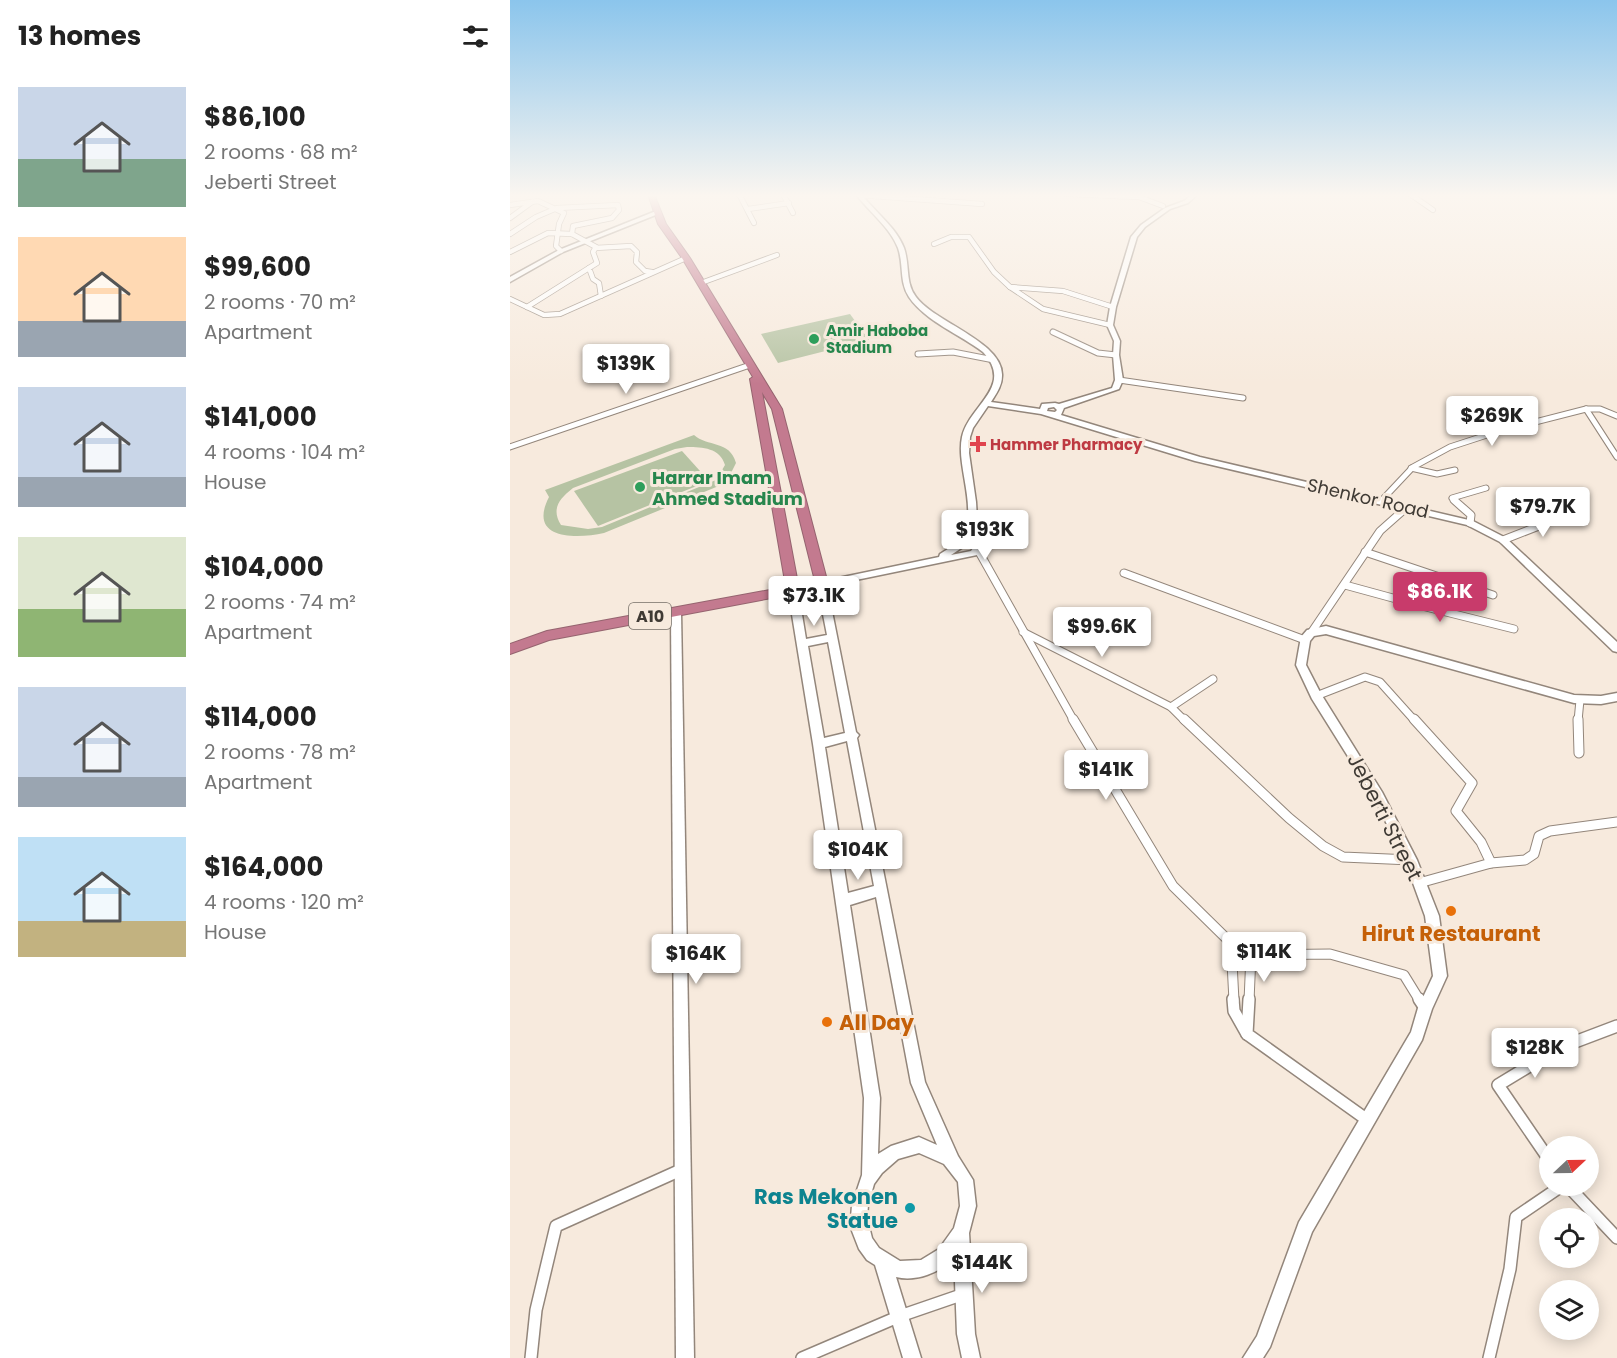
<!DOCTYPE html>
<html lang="en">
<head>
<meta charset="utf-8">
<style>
	body { margin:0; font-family:Poppins,sans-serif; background:#f6f6f6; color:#222; height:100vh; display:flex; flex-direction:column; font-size:22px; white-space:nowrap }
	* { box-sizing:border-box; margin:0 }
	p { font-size:20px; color:#767676 }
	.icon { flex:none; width:33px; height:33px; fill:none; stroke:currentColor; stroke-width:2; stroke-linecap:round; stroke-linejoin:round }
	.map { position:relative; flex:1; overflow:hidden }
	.drawer { display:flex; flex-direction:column; background:#fff; width:510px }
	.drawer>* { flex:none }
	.needle { width:39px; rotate:68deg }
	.buttons { position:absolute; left:1029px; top:1136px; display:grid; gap:12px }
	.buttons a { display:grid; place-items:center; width:60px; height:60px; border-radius:50%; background:#fff; box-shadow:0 3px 15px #0003; font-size:30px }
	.price { position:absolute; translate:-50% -51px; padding:0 14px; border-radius:6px; background:#fff; color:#222; font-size:20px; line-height:39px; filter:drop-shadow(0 2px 3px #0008) }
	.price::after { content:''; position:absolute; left:50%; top:36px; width:18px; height:14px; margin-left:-9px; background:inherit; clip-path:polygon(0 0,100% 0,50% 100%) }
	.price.active { background:#c83b6b; color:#fff }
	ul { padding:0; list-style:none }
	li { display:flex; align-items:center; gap:18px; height:150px; padding:0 18px }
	li span { display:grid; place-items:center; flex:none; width:168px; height:120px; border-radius:0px; color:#555 }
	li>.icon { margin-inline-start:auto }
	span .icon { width:72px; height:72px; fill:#fffc; stroke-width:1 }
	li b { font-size:26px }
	h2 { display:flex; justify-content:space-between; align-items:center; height:72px; padding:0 18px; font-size:26px }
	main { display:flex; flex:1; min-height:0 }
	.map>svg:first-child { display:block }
</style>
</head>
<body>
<main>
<section class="drawer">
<h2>13 homes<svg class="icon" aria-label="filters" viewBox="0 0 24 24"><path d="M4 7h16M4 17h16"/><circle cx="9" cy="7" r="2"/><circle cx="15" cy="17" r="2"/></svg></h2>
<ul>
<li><span style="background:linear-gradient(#c9d6e8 60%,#7fa58c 0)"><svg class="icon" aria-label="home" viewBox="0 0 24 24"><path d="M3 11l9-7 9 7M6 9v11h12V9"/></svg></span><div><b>$86,100</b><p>2 rooms · 68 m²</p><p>Jeberti Street</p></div></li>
<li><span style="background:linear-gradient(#ffd9b3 70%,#9aa5b1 0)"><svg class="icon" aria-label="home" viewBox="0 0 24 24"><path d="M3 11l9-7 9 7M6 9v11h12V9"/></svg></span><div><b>$99,600</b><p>2 rooms · 70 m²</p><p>Apartment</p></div></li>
<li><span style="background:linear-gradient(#c9d6e8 75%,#9aa5b1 0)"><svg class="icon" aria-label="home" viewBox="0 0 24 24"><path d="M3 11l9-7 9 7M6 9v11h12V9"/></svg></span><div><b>$141,000</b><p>4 rooms · 104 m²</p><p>House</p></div></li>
<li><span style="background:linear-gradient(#dfe7d0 60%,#8fb573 0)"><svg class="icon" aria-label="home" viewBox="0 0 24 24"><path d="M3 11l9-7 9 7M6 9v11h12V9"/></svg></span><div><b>$104,000</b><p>2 rooms · 74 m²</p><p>Apartment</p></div></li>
<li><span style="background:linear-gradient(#c9d6e8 75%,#9aa5b1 0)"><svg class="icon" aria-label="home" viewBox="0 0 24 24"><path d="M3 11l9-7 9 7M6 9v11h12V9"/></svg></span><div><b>$114,000</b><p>2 rooms · 78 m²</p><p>Apartment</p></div></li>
<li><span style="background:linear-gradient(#bfe0f5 70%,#c2b280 0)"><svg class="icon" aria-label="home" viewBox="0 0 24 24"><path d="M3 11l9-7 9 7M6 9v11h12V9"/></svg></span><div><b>$164,000</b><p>4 rooms · 120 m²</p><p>House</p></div></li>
</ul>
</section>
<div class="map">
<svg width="1107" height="1358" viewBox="0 0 1107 1358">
	<rect width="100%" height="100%" fill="#f7eadd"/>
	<g fill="#b6c3a3" fill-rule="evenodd">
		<path d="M 340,314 L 359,340 L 268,363 L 251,334 Z"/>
		<path d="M 184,435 C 197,447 220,440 226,463 L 216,483 L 94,533 C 66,539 17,540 39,497 L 35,490 ZM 177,447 C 193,447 210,448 215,465 L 206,480 L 92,527 L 78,529 L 51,525 C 41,509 49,499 63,488 L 165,449 Z"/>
		<path d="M 172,451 L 199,481 L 88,526 L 64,491 Z"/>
	</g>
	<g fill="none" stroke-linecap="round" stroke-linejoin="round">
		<g stroke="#93867b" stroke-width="6">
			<g id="street-far4">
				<path d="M 229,194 L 244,223"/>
				<path d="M 273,194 L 283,213"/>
				<path d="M 557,194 L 629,197 L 653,206"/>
				<path d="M 900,194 L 923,210"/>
				<path d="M 349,195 L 472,204"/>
				<path d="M 0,205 L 28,201 L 54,213 L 49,224 L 46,246 L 51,251"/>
				<path d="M 238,209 L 279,203"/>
				<path d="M 0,218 L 22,202"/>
				<path d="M 0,234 L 26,217 L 47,208 L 108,205 L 109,210 L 102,218 L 63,226 L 62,234 L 86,247 L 83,252 L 87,263 L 79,268 L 83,279 L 89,283 L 91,296"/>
				<path d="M 424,244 L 441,237 L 459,237 L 484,272 L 500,287"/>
				<path d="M 85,248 L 121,246 L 127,252 L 126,262 L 135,271 L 142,272"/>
				<path d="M 0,252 L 38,233 L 62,234"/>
				<path d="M 191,283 L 267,255"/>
				<path d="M 0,299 L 34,315 L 50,314 L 176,258"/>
				<path d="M 17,307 L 79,268"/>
				<path d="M 600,325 L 533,309 L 500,287 L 553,291 L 603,307"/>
			</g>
		</g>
		<g stroke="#93867b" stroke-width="7">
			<g id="street-far3">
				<path d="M 543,332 L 588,353 L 606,355"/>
				<path d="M 408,354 L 443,352 L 484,360"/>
				<path d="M 609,380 L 733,398"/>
				<path d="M 1076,409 L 1107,457"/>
				<path d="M 0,447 L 240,365"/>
				<path d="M 901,468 L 927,474 L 945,470"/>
				<path d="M 871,501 L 903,467 L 940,447 L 986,432 L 1076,409 L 1090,409 L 1107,416"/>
				<path d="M 946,501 L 942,498 L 976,488"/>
			</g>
		</g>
		<g stroke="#93867b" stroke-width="9">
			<g id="street-far2">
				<path d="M 944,500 L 961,515 L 960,523"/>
				<path d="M 993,540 L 1034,524 L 1057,507"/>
				<path d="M 468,550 L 564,721"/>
				<path d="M 855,552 L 983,595"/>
				<path d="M 614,573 L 795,640"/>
				<path d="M 921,575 L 912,606 L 1004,629"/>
				<path d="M 835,585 L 912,606"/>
				<path d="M 513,632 L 661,707 L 675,721"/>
				<path d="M 801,633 L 870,531 L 896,508"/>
				<path d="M 806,696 L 855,677 L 870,682 L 905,721"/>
				<path d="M 661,707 L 703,679"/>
				<path d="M 1068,721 L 1070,700"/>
			</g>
		</g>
		<g stroke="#93867b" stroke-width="11">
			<g id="street-far1">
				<path d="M 563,719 L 663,886 L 721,943 L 724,1001"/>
				<path d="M 674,719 L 779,818 L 813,846 L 833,857 L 901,860"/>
				<path d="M 904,719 L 962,783 L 946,811 L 971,842 L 981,863"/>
				<path d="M 1068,719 L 1069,753"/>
				<path d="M 909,883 L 981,863 L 1015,860 L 1024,854 L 1029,836 L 1040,831 L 1107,822"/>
				<path d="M 739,1001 L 741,955 L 820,954 L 894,975 L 910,1001"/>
			</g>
		</g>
		<g stroke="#93867b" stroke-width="14">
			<g id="street">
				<path d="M 723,999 L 724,1011 L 737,1034"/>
				<path d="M 739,999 L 737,1034 L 856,1119"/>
				<path d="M 909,999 L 915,1008"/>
				<path d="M 1040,1161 L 988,1085 L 1049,1048 L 1107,1026"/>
				<path d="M 1057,1185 L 1107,1238"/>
				<path d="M 21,1358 L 26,1310 L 46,1226 L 173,1169"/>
				<path d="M 292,1358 L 390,1316 L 454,1294"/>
				<path d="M 979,1358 L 1000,1269 L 1006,1217 L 1053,1185"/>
			</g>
		</g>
		<g stroke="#93867b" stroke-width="3">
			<g id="secondary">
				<path d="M 346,194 L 351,194 C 365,212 386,227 394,248 C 400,265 395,283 406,297 C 424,322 494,342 492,376 C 492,386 486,394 481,402 L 530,409 L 532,404 L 545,403 L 549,404 L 602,388 L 605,380 L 603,355 L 604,341 L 597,325 L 600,307 L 621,237 L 631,225 L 655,208 L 674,201 L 683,194 L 688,194 L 678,203 L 660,209 L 635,227 L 627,237 L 606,307 L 603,325 L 610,341 L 609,355 L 613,380 L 609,389 L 554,408 L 551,415 L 690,457 L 963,521 L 996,538 L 1107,642 L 1107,652 L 1103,651 L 990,542 L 957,525 L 685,461 L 531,414 L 478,406 L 463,428 L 460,437 L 459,453 L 466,502 L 467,519 L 475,545 L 467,555 L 317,586 L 346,732 L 349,735 L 347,738 L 415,1082 L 448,1156 L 463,1180 L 466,1206 L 459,1233 L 465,1334 L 470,1358 L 452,1358 L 447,1334 L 444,1256 C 432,1273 405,1282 386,1277 L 411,1358 L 393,1358 L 365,1265 L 357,1260 L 349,1249 L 342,1231 L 341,1218 L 342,1205 L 352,1175 L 354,1098 L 303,744 L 278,590 L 283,587 L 288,590 L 296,639 L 317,635 L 307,584 L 309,582 L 429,557 L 430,554 C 435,551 441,547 445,544 C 474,519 445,469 452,437 C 459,405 505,387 473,352 C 451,335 415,321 399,297 C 389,282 394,265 388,248 C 380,227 359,212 346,194 ZM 544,407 L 547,410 L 545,412 L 537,411 L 538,408 ZM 462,534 L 465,545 L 461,551 L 441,555 L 453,547 ZM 318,642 L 335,733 L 314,738 L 298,646 ZM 337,741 L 364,886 L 338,893 L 315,747 ZM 366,897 L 401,1083 L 427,1145 L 409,1137 L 381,1146 L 368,1154 L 370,1098 L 340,905 ZM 409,1153 L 434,1164 L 448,1182 L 450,1206 L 444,1228 L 429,1249 L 411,1260 L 390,1261 L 369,1248 L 362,1238 L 357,1218 L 358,1205 L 364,1184 L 372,1173 L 388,1159 Z"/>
				<path d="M 146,211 L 149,213 L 148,214 L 53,252 L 0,282 L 0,277 L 49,250 Z"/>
				<path d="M 166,609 L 171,612 L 184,1358 L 166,1358 L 161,612 Z"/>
				<path d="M 816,626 L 1064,695 L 1091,696 L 1107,693 L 1107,701 L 1091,704 L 1064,703 L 816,634 L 804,636 L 800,641 L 796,665 L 811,694 L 872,792 L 907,860 L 929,916 L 937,976 L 922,1009 L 912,1040 L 802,1232 L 760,1347 L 753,1358 L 733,1358 L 747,1336 L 789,1222 L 901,1032 L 908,1008 L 923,976 L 915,916 L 895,861 L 864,798 L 802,699 L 786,665 L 791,637 L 797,630 Z"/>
			</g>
		</g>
		<g stroke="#95646f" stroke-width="2">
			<path id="highway" d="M 138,194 L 144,194 L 156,224 L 180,258 L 272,409 L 318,584 L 316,587 L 283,594 L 39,640 L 0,654 L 0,644 L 37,631 L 276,587 L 240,379 L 243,377 L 172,258 L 148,224 ZM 252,392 L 262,409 L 305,581 L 288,584 Z"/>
		</g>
		<use href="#street-far4" stroke="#fff" stroke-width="4.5"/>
		<use href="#street-far3" stroke="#fff" stroke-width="5"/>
		<use href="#street-far2" stroke="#fff" stroke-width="7"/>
		<use href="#street-far1" stroke="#fff" stroke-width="9"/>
		<use href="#street" stroke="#fff" stroke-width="11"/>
		<use href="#secondary" fill="#fff" fill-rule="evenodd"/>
		<use href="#highway" fill="#c37a8f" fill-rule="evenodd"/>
	</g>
	<linearGradient id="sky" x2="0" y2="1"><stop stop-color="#8bc5ec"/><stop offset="0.51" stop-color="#fbf6f0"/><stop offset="1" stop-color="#fbf6f0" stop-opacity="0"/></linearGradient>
	<rect width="1107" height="384" fill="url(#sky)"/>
	<g fill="#2e9e5b" stroke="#f7eadd" stroke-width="2">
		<circle cx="304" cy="339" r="6"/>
		<circle cx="130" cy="487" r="6"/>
	</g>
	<path fill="#e0444e" stroke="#f7eadd" stroke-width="2" d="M465 435h6v6h6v6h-6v6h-6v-6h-6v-6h6z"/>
	<g fill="#e8710a" stroke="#f7eadd" stroke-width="2">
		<circle cx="941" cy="911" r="6"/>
		<circle cx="317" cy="1022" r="6"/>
	</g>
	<circle fill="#0f9aa8" stroke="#f7eadd" stroke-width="2" cx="400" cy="1208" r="6"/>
	<g text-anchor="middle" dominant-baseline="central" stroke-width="6" stroke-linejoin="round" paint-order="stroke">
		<g font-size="15" font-weight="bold" fill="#27864d" stroke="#f7eadd" text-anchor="start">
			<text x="316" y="330">Amir Haboba<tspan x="316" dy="17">Stadium</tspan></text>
		</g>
		<g font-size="15" font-weight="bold" fill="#be3a42" stroke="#f7eadd" text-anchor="start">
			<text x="480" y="444">Hammer Pharmacy</text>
		</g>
		<rect fill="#f7eadd" stroke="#766f67" stroke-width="1.5" x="119" y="603" width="42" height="26" rx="4.5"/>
		<g font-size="16" font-weight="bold" fill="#3f3a34">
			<text x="140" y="616">A10</text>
		</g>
		<g font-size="18" font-weight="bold" fill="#27864d" stroke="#f7eadd" text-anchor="start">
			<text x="142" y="477">Harrar Imam<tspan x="142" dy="21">Ahmed Stadium</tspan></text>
		</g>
		<g font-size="18" fill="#3f3a34" stroke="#f7eadd">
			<text transform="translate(858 498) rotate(13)">Shenkor Road</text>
		</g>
		<g font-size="21" fill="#3f3a34" stroke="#f7eadd">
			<text transform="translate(875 817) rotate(63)">Jeberti Street</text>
		</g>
		<g font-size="21" font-weight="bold" fill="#c56008" stroke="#f7eadd">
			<text x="941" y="933">Hirut Restaurant</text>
			<text x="329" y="1022" text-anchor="start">All Day</text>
		</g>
		<g font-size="21" font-weight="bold" fill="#0d838f" stroke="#f7eadd" text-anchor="end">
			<text x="388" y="1196">Ras Mekonen<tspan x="388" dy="24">Statue</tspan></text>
		</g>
	</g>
</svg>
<div class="buttons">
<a><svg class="needle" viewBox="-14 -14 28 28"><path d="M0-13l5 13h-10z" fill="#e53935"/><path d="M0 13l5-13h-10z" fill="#767676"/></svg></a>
<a><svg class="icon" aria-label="locate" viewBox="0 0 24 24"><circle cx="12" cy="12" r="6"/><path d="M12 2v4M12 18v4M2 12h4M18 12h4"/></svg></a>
<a><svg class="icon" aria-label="layers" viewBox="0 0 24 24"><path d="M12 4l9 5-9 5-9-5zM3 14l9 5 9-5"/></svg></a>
</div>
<b class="price" style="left:116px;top:395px">$139K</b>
<b class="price" style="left:982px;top:447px">$269K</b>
<b class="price" style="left:1033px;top:538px">$79.7K</b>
<b class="price" style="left:475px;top:561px">$193K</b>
<b class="price active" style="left:930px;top:623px">$86.1K</b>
<b class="price" style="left:304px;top:627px">$73.1K</b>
<b class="price" style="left:592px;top:658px">$99.6K</b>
<b class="price" style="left:596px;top:801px">$141K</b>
<b class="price" style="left:348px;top:881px">$104K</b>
<b class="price" style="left:754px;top:983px">$114K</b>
<b class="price" style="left:186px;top:985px">$164K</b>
<b class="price" style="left:1025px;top:1079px">$128K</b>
<b class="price" style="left:472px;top:1294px">$144K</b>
</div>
</main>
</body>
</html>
